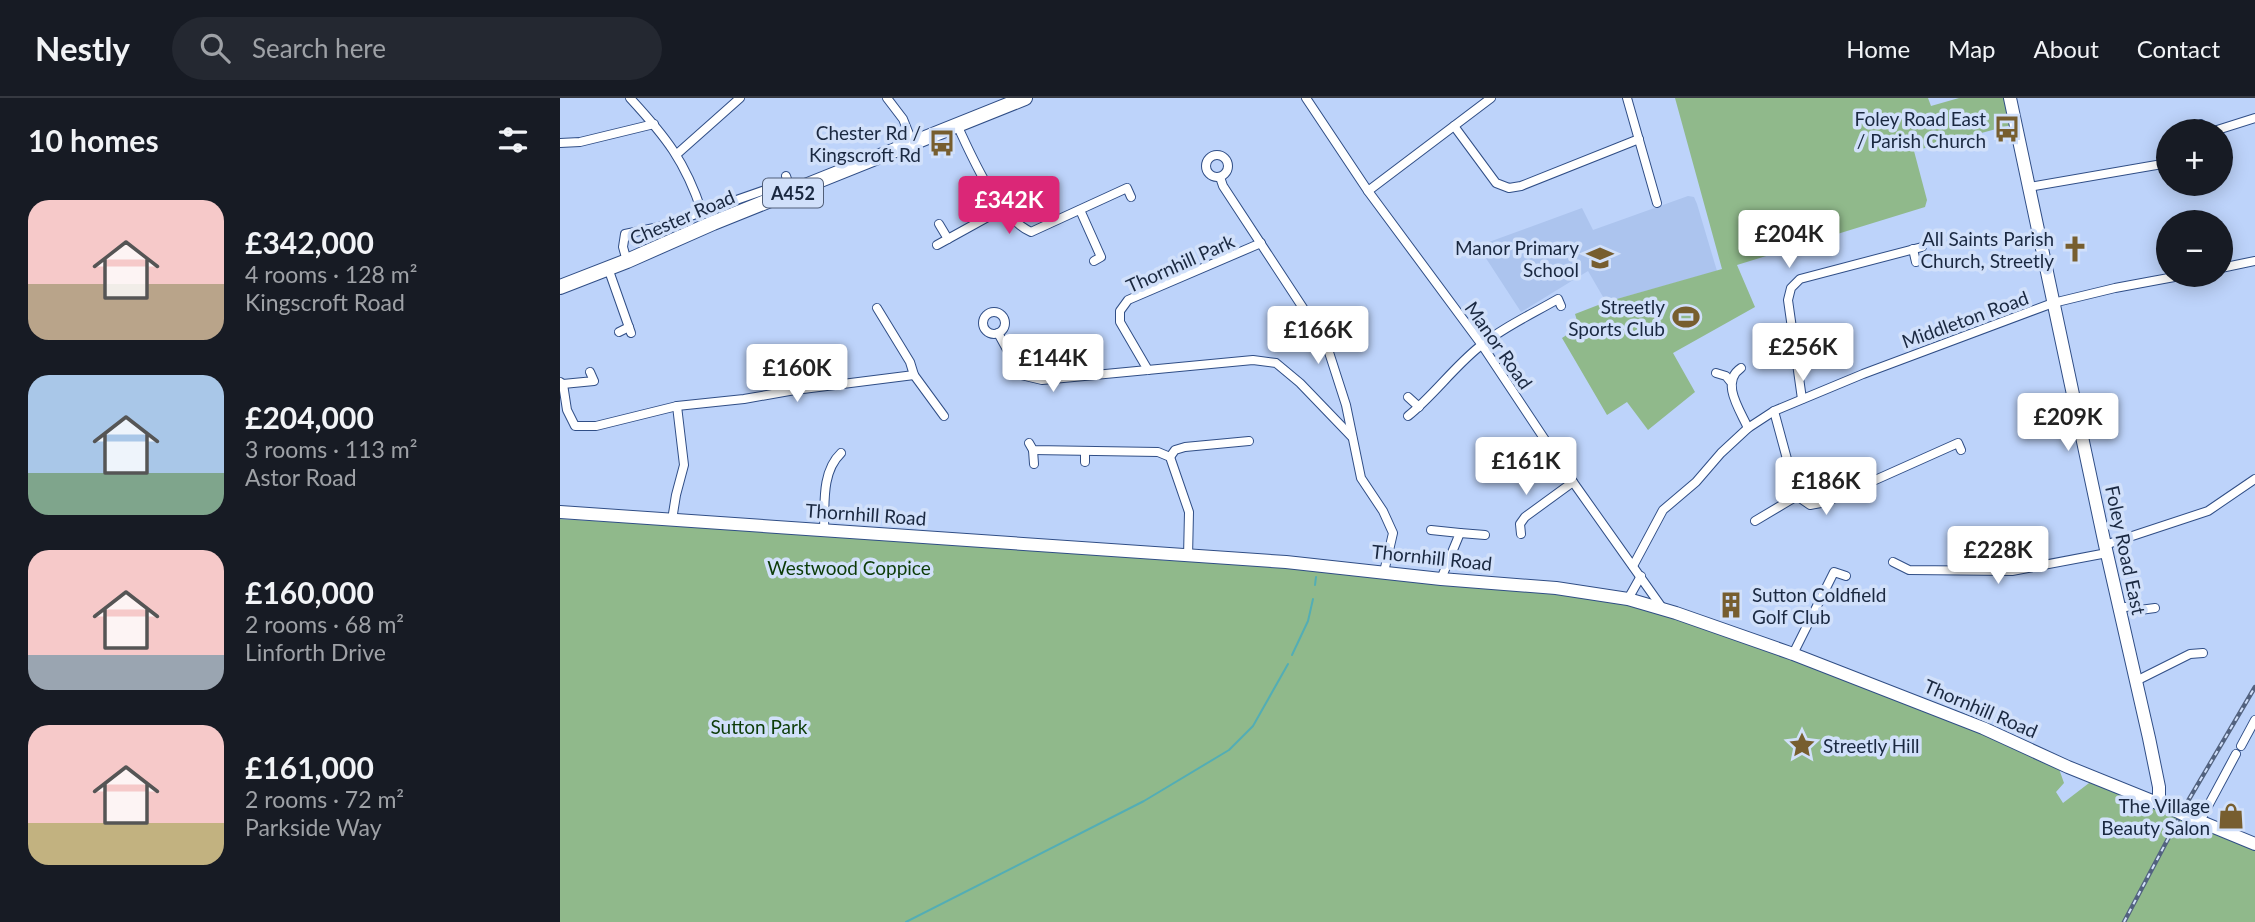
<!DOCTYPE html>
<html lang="en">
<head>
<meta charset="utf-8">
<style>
	body { margin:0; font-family:Lato,sans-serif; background:#242831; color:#f1f3f6; height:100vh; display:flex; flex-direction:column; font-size:26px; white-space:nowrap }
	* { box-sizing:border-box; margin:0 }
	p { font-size:23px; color:#9ea1a6 }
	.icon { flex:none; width:38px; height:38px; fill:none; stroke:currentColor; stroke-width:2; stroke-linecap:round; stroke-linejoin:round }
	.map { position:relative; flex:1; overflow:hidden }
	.drawer { display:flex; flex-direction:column; background:#171b24; width:560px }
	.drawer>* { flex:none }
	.fabs { position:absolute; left:1596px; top:21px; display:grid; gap:14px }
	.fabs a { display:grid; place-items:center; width:77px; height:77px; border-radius:50%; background:#171b24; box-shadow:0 4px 18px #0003; font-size:35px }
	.price { position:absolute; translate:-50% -60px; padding:0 16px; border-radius:7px; background:#fff; color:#222; font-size:23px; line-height:46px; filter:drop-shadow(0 2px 4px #0008) }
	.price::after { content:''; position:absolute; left:50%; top:42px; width:21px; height:16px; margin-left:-10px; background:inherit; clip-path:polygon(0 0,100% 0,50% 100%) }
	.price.on { background:#db2777; color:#fff }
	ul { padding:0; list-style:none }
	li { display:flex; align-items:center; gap:21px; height:175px; padding:0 28px }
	li span { display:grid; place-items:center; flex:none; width:196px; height:140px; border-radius:21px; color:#555 }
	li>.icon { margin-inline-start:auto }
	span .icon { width:84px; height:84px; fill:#fffc; stroke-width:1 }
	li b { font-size:30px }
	h2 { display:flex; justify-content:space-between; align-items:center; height:84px; padding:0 28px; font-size:30px }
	header { display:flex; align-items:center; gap:42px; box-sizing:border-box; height:98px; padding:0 35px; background:#171b24; border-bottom:2px solid #363941 }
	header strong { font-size:33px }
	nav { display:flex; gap:38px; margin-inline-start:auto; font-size:24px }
	.search { width:490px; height:63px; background:#242831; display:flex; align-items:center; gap:18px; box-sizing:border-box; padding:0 24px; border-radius:38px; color:#9ea1a6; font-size:26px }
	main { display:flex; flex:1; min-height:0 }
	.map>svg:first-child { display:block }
</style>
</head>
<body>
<header>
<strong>Nestly</strong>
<div class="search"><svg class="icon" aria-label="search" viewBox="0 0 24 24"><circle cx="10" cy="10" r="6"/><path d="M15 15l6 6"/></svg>Search here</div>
<nav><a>Home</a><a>Map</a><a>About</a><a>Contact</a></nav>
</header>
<main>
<section class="drawer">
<h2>10 homes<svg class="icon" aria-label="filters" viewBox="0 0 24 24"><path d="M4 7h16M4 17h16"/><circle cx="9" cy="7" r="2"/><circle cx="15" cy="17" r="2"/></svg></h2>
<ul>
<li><span style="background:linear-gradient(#f6c9c9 60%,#b9a48a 0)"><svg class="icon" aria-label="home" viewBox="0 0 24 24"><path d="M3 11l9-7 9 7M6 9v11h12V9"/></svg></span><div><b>£342,000</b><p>4 rooms · 128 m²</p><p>Kingscroft Road</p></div></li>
<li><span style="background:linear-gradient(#a9c7e8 70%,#7fa58c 0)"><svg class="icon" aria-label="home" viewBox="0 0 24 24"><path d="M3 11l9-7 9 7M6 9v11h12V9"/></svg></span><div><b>£204,000</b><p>3 rooms · 113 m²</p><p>Astor Road</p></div></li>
<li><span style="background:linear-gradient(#f6c9c9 75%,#9aa5b1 0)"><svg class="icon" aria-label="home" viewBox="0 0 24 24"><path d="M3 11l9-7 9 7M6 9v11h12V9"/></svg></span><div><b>£160,000</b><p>2 rooms · 68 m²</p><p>Linforth Drive</p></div></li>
<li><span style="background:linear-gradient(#f6c9c9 70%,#c2b280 0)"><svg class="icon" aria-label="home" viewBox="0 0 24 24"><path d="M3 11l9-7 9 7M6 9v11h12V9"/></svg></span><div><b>£161,000</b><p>2 rooms · 72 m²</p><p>Parkside Way</p></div></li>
</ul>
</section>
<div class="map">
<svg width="1695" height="824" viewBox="0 0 1695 824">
	<rect width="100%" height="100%" fill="#bdd3fa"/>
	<path fill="#acc4ee" d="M 1128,98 L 1134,99 L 1137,106 L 1157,173 L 1046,204 L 1028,173 L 961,214 L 918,148 L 1022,110 L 1033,132 Z"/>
	<g fill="#90b98b">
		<path d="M 1115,0 L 1368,0 L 1371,8 L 1399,0 L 1449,0 L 1455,26 L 1354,53 L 1367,102 L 1365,109 L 1177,167 L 1195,209 L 1113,255 L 1135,294 L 1088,332 L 1067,304 L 1047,317 L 1002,240 L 1019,229 L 1015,216 L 1046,204 L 1162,171 Z"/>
		<path d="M 0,421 L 343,441 L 613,463 L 624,462 L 727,470 L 1042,501 L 1109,516 L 1183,540 L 1428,637 L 1498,668 L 1504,685 L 1496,694 L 1503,705 L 1533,682 L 1695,753 L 1695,824 L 0,824 Z"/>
	</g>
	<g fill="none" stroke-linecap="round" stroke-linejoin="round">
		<g stroke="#53aeb5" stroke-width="2">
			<path d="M 755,487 L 756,479"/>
			<path d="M 732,557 L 748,523 L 753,501"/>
			<path d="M 346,824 L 584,703 L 669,652 L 693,628 L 728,566"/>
		</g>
		<g stroke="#304e86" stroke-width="10">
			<g id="minor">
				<path d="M 70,0 C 106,39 125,63 142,114"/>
				<path d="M 327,0 L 343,21 L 353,46"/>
				<path d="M 746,0 L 808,93 L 922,247 L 1013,384 L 1103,511"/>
				<path d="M 1067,0 L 1097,105"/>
				<path d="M 1641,26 L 1643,33"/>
				<path d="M 894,28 L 936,85 L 949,90 L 961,88 L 1079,41"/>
				<path d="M 398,29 C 413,61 437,118 471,134 L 567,90 L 571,99"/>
				<path d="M 1654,33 L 1695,20"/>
				<path d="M 0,45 L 20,44 L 94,26"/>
				<path d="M 117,56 L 180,0"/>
				<circle cx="657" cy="68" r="11"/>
				<path d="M 660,79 L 663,88 L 766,245 L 786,307 L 801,380 L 823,413 L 833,435 L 824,474"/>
				<path d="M 1469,89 L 1608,65"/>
				<path d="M 808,93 L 931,0"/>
				<path d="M 520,112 L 541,159 L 534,163"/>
				<path d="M 379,126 L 388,141"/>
				<path d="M 377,147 L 444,110"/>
				<path d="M 1353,151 L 1356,164"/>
				<path d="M 67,163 L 63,149 L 65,136 L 99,129 L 228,84 L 226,78"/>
				<path d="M 48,170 L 71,235"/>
				<path d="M 1661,170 L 1695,163"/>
				<path d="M 317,210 L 350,264 L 354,277 L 384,318"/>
				<circle cx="434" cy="225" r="11"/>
				<path d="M 59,234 L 69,229"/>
				<path d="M 438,235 L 461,277 L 482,282 L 693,262 L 716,265 L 740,285 L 792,339"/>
				<path d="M 1181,270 C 1160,284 1180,312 1188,330"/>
				<path d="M 588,272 L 560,224 L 560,213 L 568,202 L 701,145"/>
				<path d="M 1156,275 L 1166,278 L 1170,283"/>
				<path d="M 0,284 L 3,286 L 7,312 L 15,328 L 36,328 L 117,308 L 184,301 L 235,292 L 354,277"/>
				<path d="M 3,286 L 34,283 L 30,274"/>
				<path d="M 848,299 L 859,309"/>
				<path d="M 1242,301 L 1228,202 L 1231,190 L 1240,181 L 1362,149"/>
				<path d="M 1214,313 L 1237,398 L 1250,407 L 1266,404 L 1398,345 L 1401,352"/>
				<path d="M 848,318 C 873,298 893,270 919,249 C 942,230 972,216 998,201 L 1001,208"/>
				<path d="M 469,345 L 473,352 L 598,354 L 610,359 L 629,414 L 628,459"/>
				<path d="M 473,352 L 474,366"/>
				<path d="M 525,353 L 525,364"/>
				<path d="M 610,359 L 615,352 L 625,349 L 689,343"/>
				<path d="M 112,422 L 116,397 L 124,367 L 117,308"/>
				<path d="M 1195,423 L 1237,398"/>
				<path d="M 264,432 C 265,407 261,374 281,355"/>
				<path d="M 871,432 L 900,435 L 881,481"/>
				<path d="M 900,435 L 925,437"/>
				<path d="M 961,436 L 960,426 L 965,419 L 1013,384"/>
				<path d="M 1545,447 L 1648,413 L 1695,381"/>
				<path d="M 1333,464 L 1349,472 L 1452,473 L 1547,455"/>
				<path d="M 1073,468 L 1103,412 L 1136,384 L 1161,355 L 1188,330 L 1214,313 L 1303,276 L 1493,205 L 1555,190 L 1625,177"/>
				<path d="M 1068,501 L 1081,478"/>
				<path d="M 1559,510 L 1572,508 L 1580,512 L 1595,510"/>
				<path d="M 1233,556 L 1274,474 L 1286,478"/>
				<path d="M 1576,583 L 1630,556 L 1643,555"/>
				<path d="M 1681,648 L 1695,622"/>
				<path d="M 1640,723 L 1676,656"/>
			</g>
		</g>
		<g stroke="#304e86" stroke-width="14">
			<g id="secondary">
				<path d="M 1450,0 L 1545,447 L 1589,640 L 1599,689 L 1599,706"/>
				<path d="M 0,414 L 726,464 L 881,481 L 996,490 L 1068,501 L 1116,515 L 1233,556 L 1423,630 L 1508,669 L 1612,711"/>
				<path d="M 1627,718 L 1695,746"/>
			</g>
		</g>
		<g stroke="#304e86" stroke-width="16">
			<path id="trunk" d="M 0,189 L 67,163 L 153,125 L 465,0"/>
		</g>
		<use href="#minor" stroke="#fff" stroke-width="8"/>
		<use href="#secondary" stroke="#fff" stroke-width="12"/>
		<use href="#trunk" stroke="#fff" stroke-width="14"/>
		<g stroke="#52627f" stroke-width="4.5">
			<path id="rail" d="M 1564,824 L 1628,703 L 1695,589"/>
		</g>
		<use href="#rail" stroke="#d1e0fa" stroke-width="2" stroke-dasharray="5" stroke-linecap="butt"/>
		<g stroke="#304e86" stroke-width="14" stroke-linecap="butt">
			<path id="secondary-bridge" d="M 1612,711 L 1627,718"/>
		</g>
		<use href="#secondary-bridge" stroke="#fff" stroke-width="12"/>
	</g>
	<defs>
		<g id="bus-bare" transform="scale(2.1)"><path d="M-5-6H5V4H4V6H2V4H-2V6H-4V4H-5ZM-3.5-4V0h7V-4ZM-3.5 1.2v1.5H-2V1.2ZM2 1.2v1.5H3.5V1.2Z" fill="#775e2f" stroke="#d1e0fa" stroke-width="2.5" paint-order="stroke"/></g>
		<g id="church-bare" transform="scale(2.1)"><path d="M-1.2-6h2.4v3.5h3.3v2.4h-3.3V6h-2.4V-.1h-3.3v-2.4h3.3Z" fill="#775e2f" stroke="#d1e0fa" stroke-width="2.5" paint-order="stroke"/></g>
		<g id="school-bare" transform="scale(2.1)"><path d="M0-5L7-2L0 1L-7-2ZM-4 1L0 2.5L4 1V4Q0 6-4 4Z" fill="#775e2f" stroke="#d1e0fa" stroke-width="2.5" paint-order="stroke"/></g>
		<g id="stadium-bare" transform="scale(2.1)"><path d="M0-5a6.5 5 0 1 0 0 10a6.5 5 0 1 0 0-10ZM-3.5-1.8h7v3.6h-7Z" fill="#775e2f" stroke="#d1e0fa" stroke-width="2.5" paint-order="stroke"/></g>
		<g id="building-bare" transform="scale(2.1)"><path d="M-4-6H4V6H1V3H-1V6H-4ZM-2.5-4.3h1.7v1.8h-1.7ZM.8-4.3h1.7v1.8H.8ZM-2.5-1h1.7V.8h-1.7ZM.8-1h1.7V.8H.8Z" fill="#775e2f" stroke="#d1e0fa" stroke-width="2.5" paint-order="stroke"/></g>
		<g id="sight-bare" transform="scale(2.1)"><path d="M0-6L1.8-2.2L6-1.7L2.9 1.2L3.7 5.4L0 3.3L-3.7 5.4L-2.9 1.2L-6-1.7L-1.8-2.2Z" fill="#775e2f" stroke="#d1e0fa" stroke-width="2.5" paint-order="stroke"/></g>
		<g id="shop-bare" transform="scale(2.1)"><path d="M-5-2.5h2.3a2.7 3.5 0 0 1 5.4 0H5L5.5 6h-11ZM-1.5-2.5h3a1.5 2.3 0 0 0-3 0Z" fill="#775e2f" stroke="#d1e0fa" stroke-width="2.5" paint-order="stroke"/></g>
	</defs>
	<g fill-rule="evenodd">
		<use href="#bus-bare" x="1447" y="31"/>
		<use href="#bus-bare" x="382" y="45"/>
		<use href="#church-bare" x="1515" y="151"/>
		<use href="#school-bare" x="1040" y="160"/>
		<use href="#stadium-bare" x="1126" y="219"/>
		<use href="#building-bare" x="1171" y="507"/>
		<use href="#sight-bare" x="1242" y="647"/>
		<use href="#shop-bare" x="1671" y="718"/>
	</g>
	<g text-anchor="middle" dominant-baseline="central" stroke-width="7" stroke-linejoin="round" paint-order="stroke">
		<rect fill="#d1e0fa" stroke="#515f78" stroke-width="2" x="203" y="80.5" width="60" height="29" rx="5"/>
		<g font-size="18" font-weight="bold" fill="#1a2840">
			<text x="233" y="95">A452</text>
		</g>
		<g font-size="19" fill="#1a2840" stroke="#d1e0fa" text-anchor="end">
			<text x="1426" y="20">Foley Road East<tspan x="1426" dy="22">/ Parish Church</tspan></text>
			<text x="361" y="34">Chester Rd /<tspan x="361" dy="22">Kingscroft Rd</tspan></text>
			<text x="1494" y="140">All Saints Parish<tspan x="1494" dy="22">Church, Streetly</tspan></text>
			<text x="1019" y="149">Manor Primary<tspan x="1019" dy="22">School</tspan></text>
			<text x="1105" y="208">Streetly<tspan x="1105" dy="22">Sports Club</tspan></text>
			<text x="1192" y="496" text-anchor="start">Sutton Coldfield<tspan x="1192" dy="22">Golf Club</tspan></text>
			<text x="1263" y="647" text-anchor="start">Streetly Hill</text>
			<text x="1650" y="707">The Village<tspan x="1650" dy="22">Beauty Salon</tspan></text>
		</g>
		<g font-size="19" fill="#1a2840" stroke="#d1e0fa">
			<text transform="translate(122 119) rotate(-23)">Chester Road</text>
			<text transform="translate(620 165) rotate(-24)">Thornhill Park</text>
			<text transform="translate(1405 221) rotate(-20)">Middleton Road</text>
			<text transform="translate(939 247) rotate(55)">Manor Road</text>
			<text transform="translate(306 416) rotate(4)">Thornhill Road</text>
			<text transform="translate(1566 452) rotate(78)">Foley Road East</text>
			<text transform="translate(872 459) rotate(6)">Thornhill Road</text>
			<text transform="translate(1421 610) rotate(23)">Thornhill Road</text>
		</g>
		<g font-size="19" fill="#0c3b07" stroke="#d1e0fa">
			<text x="289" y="469">Westwood Coppice</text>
			<text x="199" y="628">Sutton Park</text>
		</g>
	</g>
</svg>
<div class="fabs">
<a>+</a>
<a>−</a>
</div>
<b class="price on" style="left:449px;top:138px">£342K</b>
<b class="price" style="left:1229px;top:172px">£204K</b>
<b class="price" style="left:758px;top:268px">£166K</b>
<b class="price" style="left:1243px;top:285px">£256K</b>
<b class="price" style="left:493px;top:296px">£144K</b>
<b class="price" style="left:237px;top:306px">£160K</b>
<b class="price" style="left:1508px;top:355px">£209K</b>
<b class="price" style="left:966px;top:399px">£161K</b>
<b class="price" style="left:1266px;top:419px">£186K</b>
<b class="price" style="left:1438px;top:488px">£228K</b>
</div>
</main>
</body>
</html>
